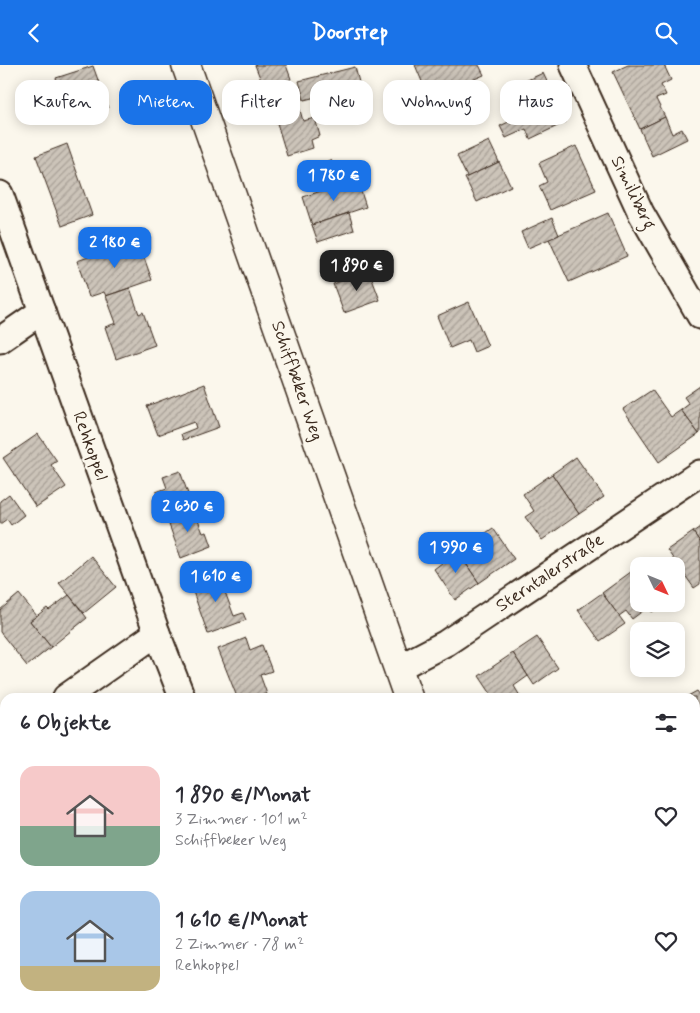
<!DOCTYPE html>
<html lang="de">
<head>
<meta charset="utf-8">
<style>
	body { margin:0; font-family:Mynerve,sans-serif; background:#f2f2f3; color:#2b2b33; height:100vh; display:flex; flex-direction:column; font-size:19px; white-space:nowrap }
	* { box-sizing:border-box; margin:0 }
	p { font-size:16px; color:#7c7c81 }
	.icon { flex:none; width:28px; height:28px; fill:none; stroke:currentColor; stroke-width:2; stroke-linecap:round; stroke-linejoin:round }
	.map { position:relative; flex:1; overflow:hidden }
	.panel { position:absolute; left:0px; top:628px; width:700px; height:321px; display:flex; flex-direction:column; background:#fff; border-radius:15px 15px 0 0; box-shadow:0 2px 12px #0003 }
	.panel>* { flex:none }
	.hud { position:absolute; left:15px; top:15px; width:670px; height:45px; display:flex; gap:10px }
	.needle { width:32px; rotate:133deg }
	.tools { position:absolute; left:630px; top:492px; display:grid; gap:10px }
	.tools a { display:grid; place-items:center; width:55px; height:55px; border-radius:10px; background:#fff; box-shadow:0 2px 12px #0003; font-size:25px }
	.price { position:absolute; translate:-50% -42px; padding:0 11px; border-radius:10px; background:#1a73e8; color:#fff; font-size:16px; line-height:32px; filter:drop-shadow(0 1px 2px #0008) }
	.price::after { content:''; position:absolute; left:50%; top:30px; width:15px; height:11px; margin-left:-8px; background:inherit; clip-path:polygon(0 0,100% 0,50% 100%) }
	.price.selected { background:#222; color:#fff }
	ul { padding:0; list-style:none }
	li { display:flex; align-items:center; gap:15px; height:125px; padding:0 20px }
	li span { display:grid; place-items:center; flex:none; width:140px; height:100px; border-radius:15px; color:#555 }
	li>.icon { margin-inline-start:auto }
	span .icon { width:60px; height:60px; fill:#fffc; stroke-width:1 }
	li b { font-size:21px }
	h2 { display:flex; justify-content:space-between; align-items:center; height:60px; padding:0 20px; font-size:21px }
	.pill { padding:0 18px; border-radius:15px; background:#fff; box-shadow:0 2px 12px #0003; font-size:18px; line-height:45px }
	.pill.selected { background:#1a73e8; color:#fff }
	header { display:flex; justify-content:space-between; align-items:center; height:65px; padding:0 20px; background:#1a73e8; color:#fff; font-size:22px; font-weight:700 }
	.map>svg:first-child { display:block }
</style>
</head>
<body>
<header><svg class="icon" aria-label="back" viewBox="0 0 24 24"><path d="M15 5l-7 7 7 7"/></svg>Doorstep<svg class="icon" aria-label="search" viewBox="0 0 24 24"><circle cx="10" cy="10" r="6"/><path d="M15 15l6 6"/></svg></header>
<div class="map">
<svg width="700" height="948" viewBox="0 0 700 948">
	<defs>
		<pattern id="building-hatch" width="6" height="6" patternUnits="userSpaceOnUse" patternTransform="scale(1.25)"><rect width="6" height="6" fill="#ccc4b9"/><path d="M-1 1l2-2M0 6l6-6M5 7l2-2" fill="none" stroke="#a79f96"/></pattern>
	</defs>
	<rect width="100%" height="100%" fill="#fbf7ec"/>
	<filter id="ink" filterUnits="userSpaceOnUse"><feTurbulence type="fractalNoise" baseFrequency=".02" numOctaves="2"/><feDisplacementMap in="SourceGraphic" scale="10" xChannelSelector="R" yChannelSelector="G"/><feConvolveMatrix kernelMatrix="1 2 1 2 8 2 1 2 1" color-interpolation-filters="sRGB"/></filter>
	<g filter="url(#ink)">
		<g fill="url(#building-hatch)" stroke="#3b2a1e">
			<path d="M 255,0 L 286,0 L 291,14 L 264,23 Z"/>
			<path d="M 415,0 L 479,0 L 484,10 L 429,33 Z"/>
			<path d="M 628,0 L 664,0 L 671,15 L 661,20 L 666,30 L 656,34 L 665,52 L 640,64 L 613,7 Z"/>
			<path d="M 93,1 L 108,43 L 81,52 L 78,41 L 57,47 L 55,40 L 49,42 L 44,26 L 59,20 L 56,13 Z"/>
			<path d="M 355,2 L 360,21 L 304,35 L 299,16 Z"/>
			<path d="M 543,8 L 566,57 L 530,74 L 526,64 L 506,73 L 500,61 L 515,54 L 503,26 Z"/>
			<path d="M 298,38 L 303,56 L 315,53 L 320,71 L 311,75 L 313,83 L 287,91 L 273,45 Z"/>
			<path d="M 665,52 L 672,69 L 682,64 L 687,74 L 652,91 L 640,64 Z"/>
			<path d="M 489,76 L 499,97 L 467,112 L 457,91 Z"/>
			<path d="M 67,79 L 92,150 L 62,161 L 36,91 Z"/>
			<path d="M 576,81 L 596,125 L 550,145 L 539,121 L 547,117 L 539,98 Z"/>
			<path d="M 331,95 L 336,109 L 304,120 L 299,106 Z"/>
			<path d="M 499,97 L 511,121 L 477,137 L 465,113 Z"/>
			<path d="M 357,114 L 366,142 L 312,160 L 303,132 Z"/>
			<path d="M 349,148 L 354,165 L 318,177 L 312,160 Z"/>
			<path d="M 608,148 L 627,191 L 569,217 L 549,174 Z"/>
			<path d="M 552,153 L 559,170 L 528,183 L 521,167 Z"/>
			<path d="M 136,170 L 152,215 L 106,231 L 104,227 L 89,232 L 77,196 L 115,183 L 113,178 Z"/>
			<path d="M 369,206 L 380,235 L 344,248 L 333,219 Z"/>
			<path d="M 130,223 L 139,249 L 143,247 L 155,280 L 116,294 L 105,262 L 116,258 L 106,231 Z"/>
			<path d="M 469,237 L 488,281 L 474,287 L 469,275 L 450,283 L 437,251 Z"/>
			<path d="M 204,319 L 219,362 L 183,375 L 181,369 L 196,363 L 194,357 L 158,370 L 147,341 Z"/>
			<path d="M 700,321 L 700,368 L 699,369 L 681,345 L 689,339 L 684,332 Z"/>
			<path d="M 652,325 L 671,352 L 681,345 L 699,369 L 659,397 L 623,344 Z"/>
			<path d="M 38,369 L 57,396 L 51,400 L 66,422 L 36,442 L 3,393 Z"/>
			<path d="M 576,392 L 604,432 L 579,449 L 552,409 Z"/>
			<path d="M 180,406 L 193,443 L 167,454 L 156,427 L 167,423 L 163,412 Z"/>
			<path d="M 552,409 L 579,449 L 542,475 L 525,452 L 534,446 L 523,429 Z"/>
			<path d="M 9,429 L 24,450 L 11,460 L 7,454 L 0,459 L 0,436 Z"/>
			<path d="M 193,443 L 203,468 L 207,467 L 212,481 L 181,493 L 167,454 Z"/>
			<path d="M 700,462 L 700,477 L 693,467 Z"/>
			<path d="M 493,463 L 514,494 L 479,518 L 454,481 L 466,473 L 470,479 Z"/>
			<path d="M 693,467 L 700,477 L 700,519 L 694,523 L 667,485 Z"/>
			<path d="M 454,481 L 479,518 L 455,535 L 434,504 L 447,494 L 443,488 Z"/>
			<path d="M 91,491 L 116,522 L 84,548 L 59,518 Z"/>
			<path d="M 639,501 L 639,539 L 663,539 L 652,547 L 648,542 L 632,554 L 626,546 L 619,551 L 602,528 Z"/>
			<path d="M 227,507 L 234,524 L 225,527 L 234,551 L 243,548 L 246,555 L 208,569 L 191,521 Z"/>
			<path d="M 602,528 L 625,559 L 600,576 L 578,545 Z"/>
			<path d="M 19,529 L 37,551 L 30,556 L 51,582 L 27,601 L 0,567 L 0,545 Z"/>
			<path d="M 69,530 L 87,553 L 51,582 L 30,556 L 47,543 L 49,545 Z"/>
			<path d="M 537,572 L 558,603 L 534,620 L 513,588 Z"/>
			<path d="M 246,573 L 250,585 L 262,580 L 272,606 L 260,610 L 267,629 L 258,632 L 237,632 L 218,584 Z"/>
			<path d="M 513,588 L 528,611 L 514,621 L 520,631 L 517,632 L 493,632 L 479,611 Z"/>
			<path d="M 697,626 L 700,630 L 700,666 L 699,667 L 700,675 L 695,678 L 695,632 L 686,632 Z"/>
			<path d="M 695,756 L 700,764 L 695,768 Z"/>
			<path d="M 5,765 L 5,803 L 0,807 L 0,768 Z"/>
			<path d="M 695,931 L 700,941 L 700,948 L 652,948 L 650,944 L 695,944 Z"/>
			<path d="M 207,944 L 235,944 L 229,948 L 211,948 Z"/>
		</g>
		<g fill="none" stroke-linecap="round" stroke-linejoin="round">
			<g stroke="#3b2a1e" stroke-width="29">
				<g id="minor">
					<path d="M 573,0 L 641,148 L 700,251"/>
					<path d="M 0,129 L 157,568 L 182,632"/>
					<path d="M 0,275 L 42,246"/>
					<path d="M 398,603 L 446,578 L 700,408"/>
					<path d="M 66,632 L 157,568"/>
					<path d="M 0,680 L 5,677"/>
					<path d="M 695,815 L 700,811"/>
					<path d="M 613,944 L 615,948"/>
					<path d="M 307,948 L 312,944"/>
				</g>
			</g>
			<g stroke="#3b2a1e" stroke-width="31">
				<g id="secondary">
					<path d="M 186,0 L 408,632"/>
					<path d="M 508,944 L 510,948"/>
					<path d="M 563,944 L 566,948"/>
				</g>
			</g>
			<use href="#minor" stroke="#fbf7ec" stroke-width="25"/>
			<use href="#secondary" stroke="#fbf7ec" stroke-width="28"/>
		</g>
	</g>
	<g text-anchor="middle" dominant-baseline="central" stroke-width="4.5" stroke-linejoin="round" paint-order="stroke">
		<g font-size="18" fill="#3b2a1e" stroke="#fbf7ec">
			<text transform="translate(633 128) rotate(64)">Similiberg</text>
			<text transform="translate(297 316) rotate(71)">Schiffbeker Weg</text>
			<text transform="translate(90 381) rotate(70)">Rehkoppel</text>
			<text transform="translate(550 508) rotate(-34)">Sterntalerstraße</text>
		</g>
	</g>
</svg>
<div class="tools">
<a><svg class="needle" viewBox="-14 -14 28 28"><path d="M0-13l5 13h-10z" fill="#e53935"/><path d="M0 13l5-13h-10z" fill="#7c7c81"/></svg></a>
<a><svg class="icon" aria-label="layers" viewBox="0 0 24 24"><path d="M12 4l9 5-9 5-9-5zM3 14l9 5 9-5"/></svg></a>
</div>
<b class="price" style="left:334px;top:137px">1 780 €</b>
<b class="price" style="left:115px;top:204px">2 180 €</b>
<b class="price selected" style="left:357px;top:227px">1 890 €</b>
<b class="price" style="left:188px;top:468px">2 630 €</b>
<b class="price" style="left:456px;top:509px">1 990 €</b>
<b class="price" style="left:216px;top:538px">1 610 €</b>
<div class="hud">
<a class="pill">Kaufen</a>
<a class="pill selected">Mieten</a>
<a class="pill">Filter</a>
<a class="pill">Neu</a>
<a class="pill">Wohnung</a>
<a class="pill">Haus</a>
</div>
<section class="panel">
<h2>6 Objekte<svg class="icon" aria-label="filters" viewBox="0 0 24 24"><path d="M4 7h16M4 17h16"/><circle cx="9" cy="7" r="2"/><circle cx="15" cy="17" r="2"/></svg></h2>
<ul>
<li><span style="background:linear-gradient(#f6c9c9 60%,#7fa58c 0)"><svg class="icon" aria-label="home" viewBox="0 0 24 24"><path d="M3 11l9-7 9 7M6 9v11h12V9"/></svg></span><div><b>1 890 €/Monat</b><p>3 Zimmer · 101 m²</p><p>Schiffbeker Weg</p></div><svg class="icon" aria-label="heart" viewBox="0 0 24 24"><path d="M12 20l-8-8c-3-5 5-10 8-4 3-6 11-1 8 4z"/></svg></li>
<li><span style="background:linear-gradient(#a9c7e8 75%,#c2b280 0)"><svg class="icon" aria-label="home" viewBox="0 0 24 24"><path d="M3 11l9-7 9 7M6 9v11h12V9"/></svg></span><div><b>1 610 €/Monat</b><p>2 Zimmer · 78 m²</p><p>Rehkoppel</p></div><svg class="icon" aria-label="heart" viewBox="0 0 24 24"><path d="M12 20l-8-8c-3-5 5-10 8-4 3-6 11-1 8 4z"/></svg></li>
</ul>
</section>
</div>
</body>
</html>
